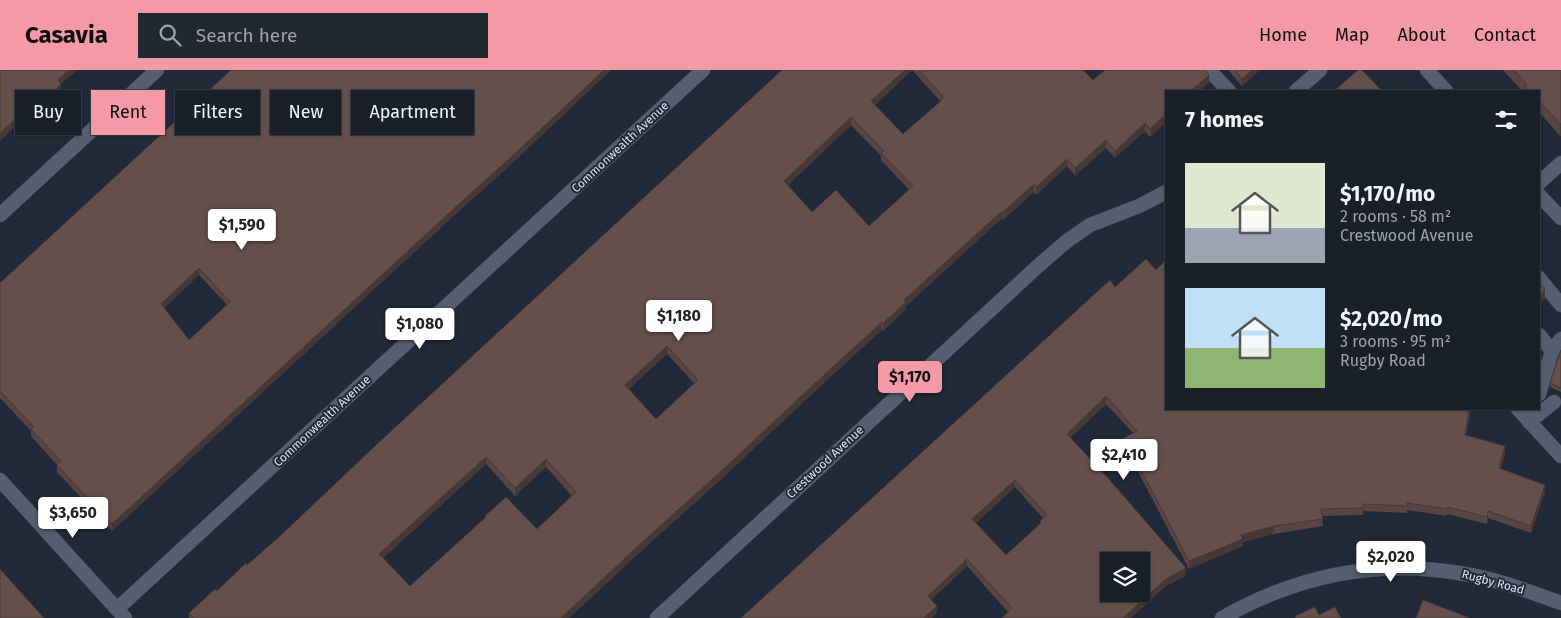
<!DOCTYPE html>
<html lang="en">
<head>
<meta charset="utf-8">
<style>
	body { margin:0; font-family:"Fira Sans",sans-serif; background:#222832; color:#f1f3f6; height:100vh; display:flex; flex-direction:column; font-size:19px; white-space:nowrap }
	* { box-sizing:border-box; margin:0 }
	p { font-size:16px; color:#9fa3a8 }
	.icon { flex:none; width:28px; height:28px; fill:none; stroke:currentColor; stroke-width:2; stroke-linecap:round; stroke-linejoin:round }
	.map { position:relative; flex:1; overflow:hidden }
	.sheet { position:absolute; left:1165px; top:20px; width:375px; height:320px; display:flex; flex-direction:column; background:#19202a; border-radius:0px; box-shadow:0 1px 4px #0004,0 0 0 1px #373e47 }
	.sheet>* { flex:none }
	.banner { position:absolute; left:15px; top:20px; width:475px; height:45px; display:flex; gap:10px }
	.buttons { position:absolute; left:1100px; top:482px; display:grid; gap:10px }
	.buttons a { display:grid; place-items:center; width:50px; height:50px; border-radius:0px; background:#19202a; box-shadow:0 1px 4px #0004,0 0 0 1px #373e47; font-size:25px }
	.price { position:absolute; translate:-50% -42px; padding:0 11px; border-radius:5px; background:#fff; color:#222; font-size:16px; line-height:32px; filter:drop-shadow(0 1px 2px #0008) }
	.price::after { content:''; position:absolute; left:50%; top:30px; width:15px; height:11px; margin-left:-8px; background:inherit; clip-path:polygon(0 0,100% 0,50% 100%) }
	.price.selected { background:#f49aa6; color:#111 }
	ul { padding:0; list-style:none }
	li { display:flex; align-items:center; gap:15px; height:125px; padding:0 20px }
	li span { display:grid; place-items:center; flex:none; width:140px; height:100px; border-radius:0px; color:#555 }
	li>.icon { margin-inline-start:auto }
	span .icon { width:60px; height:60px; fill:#fffc; stroke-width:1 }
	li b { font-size:21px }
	h2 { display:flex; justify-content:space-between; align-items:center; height:60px; padding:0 20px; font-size:21px }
	.pill { padding:0 18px; border-radius:0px; background:#19202a; box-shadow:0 1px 4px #0004,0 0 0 1px #373e47; font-size:18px; line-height:45px }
	.pill.selected { background:#f49aa6; color:#111 }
	header { display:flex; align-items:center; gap:30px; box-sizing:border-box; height:70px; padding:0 25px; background:#f49aa6; color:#111 }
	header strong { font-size:24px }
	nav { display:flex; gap:28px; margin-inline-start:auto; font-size:18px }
	.search { width:350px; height:45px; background:#222832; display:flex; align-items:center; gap:12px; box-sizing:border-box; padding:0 18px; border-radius:0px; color:#9fa3a8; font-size:19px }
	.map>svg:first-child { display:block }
</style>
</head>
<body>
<header>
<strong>Casavia</strong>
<div class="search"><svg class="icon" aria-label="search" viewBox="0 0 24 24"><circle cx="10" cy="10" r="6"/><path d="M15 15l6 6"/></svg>Search here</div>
<nav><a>Home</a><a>Map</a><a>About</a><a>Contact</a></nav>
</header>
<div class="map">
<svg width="1561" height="548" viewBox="0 0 1561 548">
	<rect width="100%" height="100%" fill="#212a38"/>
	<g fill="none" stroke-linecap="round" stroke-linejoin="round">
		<g stroke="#414854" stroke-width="15">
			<g id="service">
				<path d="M 1209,0 L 1229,21"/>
				<path d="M 1539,113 L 1561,93"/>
				<path d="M 1539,208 L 1561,235"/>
				<path d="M 1539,265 L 1552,281 L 1539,324"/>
				<path d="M 1552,281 L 1561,269"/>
				<path d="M 1518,339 L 1561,386"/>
				<path d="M 1529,352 L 1554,332"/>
			</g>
		</g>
		<g stroke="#414854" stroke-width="15">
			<g id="minor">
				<path d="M 1296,21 L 1320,0"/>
				<path d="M 0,145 L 157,0"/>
				<path d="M 0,410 L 125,548"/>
				<path d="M 117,539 L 703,0"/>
				<path d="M 657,548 L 1038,196 L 1067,171 L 1090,155 L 1139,136 L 1166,122"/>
				<path d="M 1222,548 C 1296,506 1375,489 1459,503 C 1494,508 1528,521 1561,533"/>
			</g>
		</g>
		<g stroke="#414854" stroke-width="15">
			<g id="tertiary">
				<path d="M 1427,0 L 1446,21"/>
				<path d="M 1539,125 L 1561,148"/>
			</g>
		</g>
		<use href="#service" stroke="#555f6f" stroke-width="14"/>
		<use href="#minor" stroke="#555f6f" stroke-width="14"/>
		<use href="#tertiary" stroke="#555f6f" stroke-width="14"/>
	</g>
	<g fill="#564540" fill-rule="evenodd">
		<path d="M 0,0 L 77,0 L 61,14 L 61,21 L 23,58 L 19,53 Z"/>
		<path d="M 231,0 L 611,0 L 508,97 L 461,139 L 112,461 L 57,402 L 57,395 L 31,366 L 31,361 L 0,328 L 0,213 ZM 199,205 L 227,235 L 189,270 L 164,238 Z"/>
		<path d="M 782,0 L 1083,0 L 1093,10 L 1209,13 L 1166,21 L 1166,52 L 1150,67 L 1145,61 L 1115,88 L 1106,78 L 1075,106 L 1067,96 L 1036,125 L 1034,122 L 1003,150 L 1002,148 L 906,236 L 906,239 L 883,261 L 882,260 L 813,323 L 730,401 L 638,484 L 569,548 L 189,548 L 189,543 L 217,521 L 278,468 ZM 912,0 L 941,32 L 903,64 L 875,35 ZM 851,55 L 881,86 L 881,90 L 909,120 L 869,156 L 812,142 L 788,115 ZM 667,284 L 694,313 L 656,349 L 629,319 ZM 486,394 L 515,426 L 546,397 L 572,426 L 537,459 L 485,446 L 485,448 L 410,516 L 383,488 Z"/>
		<path d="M 1228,0 L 1260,0 L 1242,16 Z"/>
		<path d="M 1503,0 L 1561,0 L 1561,65 L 1560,66 L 1539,42 L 1539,21 L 1522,21 Z"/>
		<path d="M 1110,210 L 1166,339 L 1227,340 L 1230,339 L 1471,339 L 1466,365 L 1505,383 L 1501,399 L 1545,422 L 1531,463 L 1488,448 L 1487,454 L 1447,444 L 1447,446 L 1407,440 L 1407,443 L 1363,441 L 1363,445 L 1322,446 L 1323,456 L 1274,464 L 1243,472 L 1243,476 L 1189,499 L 1124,375 L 1124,368 L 1133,363 L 1106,334 L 1070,368 L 1186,506 L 1166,516 L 1008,542 L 967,496 L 931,530 L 937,543 L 741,548 ZM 1015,417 L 1043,448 L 1040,451 L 1040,454 L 1006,485 L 976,453 Z"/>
		<path d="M 1561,280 L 1561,322 L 1550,317 L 1550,313 Z"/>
	</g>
	<g fill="#463834">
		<path d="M 69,0 L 77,0 L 61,14 L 61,21 L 23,58 L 23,51 L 58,10 Z"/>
		<path d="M 604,0 L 611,0 L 508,97 L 461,139 L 112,461 L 112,454 Z"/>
		<path d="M 905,0 L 912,0 L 871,39 L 871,31 Z"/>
		<path d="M 1252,0 L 1260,0 L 1242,16 L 1242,9 Z"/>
		<path d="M 1209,5 L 1209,13 L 1199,21 L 1191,21 Z"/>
		<path d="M 1166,44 L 1166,52 L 1150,67 L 1150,59 Z"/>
		<path d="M 19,46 L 19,53 L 0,71 L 0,63 Z"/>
		<path d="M 851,47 L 851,55 L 784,119 L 784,111 Z"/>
		<path d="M 1145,53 L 1145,61 L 1115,88 L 1115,81 Z"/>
		<path d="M 1561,53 L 1561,65 L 1560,66 L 1560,54 Z"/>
		<path d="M 1106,70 L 1106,78 L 1075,106 L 1075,98 Z"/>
		<path d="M 1067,89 L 1067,96 L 1036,125 L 1036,117 Z"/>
		<path d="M 1034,114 L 1034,122 L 1003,150 L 1003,142 Z"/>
		<path d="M 1002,141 L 1002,148 L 906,236 L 906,239 L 883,261 L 883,253 L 904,230 Z"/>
		<path d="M 199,198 L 199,205 L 161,241 L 161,234 Z"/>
		<path d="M 1545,220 L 1545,229 L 1539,234 L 1539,225 Z"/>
		<path d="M 882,252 L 882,260 L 813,323 L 730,401 L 638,484 L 569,548 L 561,548 L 638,476 Z"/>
		<path d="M 667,276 L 667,284 L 625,322 L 625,315 Z"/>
		<path d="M 1106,326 L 1106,334 L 1067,371 L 1067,364 Z"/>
		<path d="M 1469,339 L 1471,339 L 1465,372 L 1465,365 Z"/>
		<path d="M 1505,376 L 1505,383 L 1499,406 L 1499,398 Z"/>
		<path d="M 486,387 L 486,394 L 379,492 L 379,484 Z"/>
		<path d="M 546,389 L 546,397 L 515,426 L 515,418 Z"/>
		<path d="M 1015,410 L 1015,417 L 972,456 L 972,449 Z"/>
		<path d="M 1545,415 L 1545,422 L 1531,463 L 1531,456 Z"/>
		<path d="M 1488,441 L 1488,448 L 1487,454 L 1487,447 Z"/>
		<path d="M 1274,456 L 1274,464 L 1243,472 L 1243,476 L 1189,499 L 1189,491 L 1241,465 Z"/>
		<path d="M 967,489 L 967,496 L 928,533 L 928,526 Z"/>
		<path d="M 1186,498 L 1186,506 L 1166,516 L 1131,548 L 1123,548 L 1166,509 Z"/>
		<path d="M 937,536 L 937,543 L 932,548 L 924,548 Z"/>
	</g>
	<g fill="#64504a" stroke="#463834" fill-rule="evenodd">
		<path d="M 0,0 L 69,0 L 58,10 L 61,14 L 23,51 L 19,46 L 0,63 Z"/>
		<path d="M 231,0 L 604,0 L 508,90 L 461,132 L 112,454 L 57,395 L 61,391 L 31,359 L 34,357 L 0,321 L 0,213 ZM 199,198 L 230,232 L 189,270 L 161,234 Z"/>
		<path d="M 782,0 L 905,0 L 871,31 L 903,64 L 943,29 L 942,27 L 943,26 L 919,0 L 1083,0 L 1093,10 L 1105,0 L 1205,0 L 1209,5 L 1191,21 L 1166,21 L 1166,44 L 1150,59 L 1145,53 L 1115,81 L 1106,70 L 1075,98 L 1067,89 L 1036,117 L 1034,114 L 1003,142 L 1002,141 L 904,230 L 906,232 L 883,253 L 882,252 L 813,315 L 730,393 L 638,476 L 561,548 L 194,548 L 189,543 L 215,519 L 217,521 L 246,493 L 247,495 L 278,468 L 375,376 ZM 851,47 L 884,81 L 881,83 L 913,116 L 869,156 L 836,120 L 812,142 L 784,111 ZM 667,276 L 698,310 L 656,349 L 625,315 ZM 486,387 L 515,418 L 546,389 L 576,422 L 537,459 L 506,427 L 485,446 L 486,447 L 410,516 L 379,484 Z"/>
		<path d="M 1235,0 L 1252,0 L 1242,9 Z"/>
		<path d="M 1358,0 L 1362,0 L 1382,21 L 1334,21 Z"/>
		<path d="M 1514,0 L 1561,0 L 1561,53 L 1560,54 L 1539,30 L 1539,21 L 1530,21 L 1525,16 L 1527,14 Z"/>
		<path d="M 1146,189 L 1156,200 L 1166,190 L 1166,339 L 1226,339 L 1227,340 L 1230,339 L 1469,339 L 1465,365 L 1505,376 L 1499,398 L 1545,415 L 1531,456 L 1488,441 L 1487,447 L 1447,437 L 1447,439 L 1407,433 L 1407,436 L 1363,434 L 1363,438 L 1321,439 L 1323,449 L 1274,456 L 1241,465 L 1243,469 L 1189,491 L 1124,368 L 1137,361 L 1106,326 L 1067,364 L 1108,408 L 1186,498 L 1166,509 L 1123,548 L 1002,548 L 1012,538 L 967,489 L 928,526 L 937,536 L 924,548 L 741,548 L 1110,210 L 1115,217 ZM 1015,410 L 1047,445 L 1040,451 L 1041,453 L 1006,485 L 972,449 ZM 1109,491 L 1141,491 L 1141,524 L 1109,524 Z"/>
		<path d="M 1539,212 L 1545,220 L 1539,225 Z"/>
		<path d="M 1561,280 L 1561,318 L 1550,313 Z"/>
		<path d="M 0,499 L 44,548 L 0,548 Z"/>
		<path d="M 1423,530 L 1470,548 L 1416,548 Z"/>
		<path d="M 1315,537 L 1319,545 L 1335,537 L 1341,548 L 1296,548 L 1295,546 Z"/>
	</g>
	<g text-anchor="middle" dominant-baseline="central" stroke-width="4" stroke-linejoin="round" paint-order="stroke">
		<g font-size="12" fill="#dce2eb" stroke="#212a38">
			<text transform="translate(620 77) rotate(-43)">Commonwealth Avenue</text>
			<text transform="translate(322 351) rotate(-43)">Commonwealth Avenue</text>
			<text transform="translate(825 392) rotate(-43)">Crestwood Avenue</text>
			<text transform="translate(1493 512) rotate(15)">Rugby Road</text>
		</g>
	</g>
</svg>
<div class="buttons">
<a><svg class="icon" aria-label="layers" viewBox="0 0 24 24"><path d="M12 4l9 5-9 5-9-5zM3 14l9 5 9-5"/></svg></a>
</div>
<b class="price" style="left:242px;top:181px">$1,590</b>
<b class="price" style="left:679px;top:272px">$1,180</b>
<b class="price" style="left:420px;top:280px">$1,080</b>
<b class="price selected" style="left:910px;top:333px">$1,170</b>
<b class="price" style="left:1124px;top:411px">$2,410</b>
<b class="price" style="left:73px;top:469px">$3,650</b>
<b class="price" style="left:1391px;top:513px">$2,020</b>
<div class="banner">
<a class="pill">Buy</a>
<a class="pill selected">Rent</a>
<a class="pill">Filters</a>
<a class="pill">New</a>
<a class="pill">Apartment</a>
</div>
<section class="sheet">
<h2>7 homes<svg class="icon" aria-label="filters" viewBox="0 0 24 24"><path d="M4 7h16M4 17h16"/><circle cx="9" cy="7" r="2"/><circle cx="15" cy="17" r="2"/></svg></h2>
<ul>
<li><span style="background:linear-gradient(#dfe7d0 65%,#9aa5b1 0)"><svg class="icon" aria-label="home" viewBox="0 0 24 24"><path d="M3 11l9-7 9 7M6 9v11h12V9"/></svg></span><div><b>$1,170/mo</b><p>2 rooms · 58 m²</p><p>Crestwood Avenue</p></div></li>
<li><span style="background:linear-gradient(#bfe0f5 60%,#8fb573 0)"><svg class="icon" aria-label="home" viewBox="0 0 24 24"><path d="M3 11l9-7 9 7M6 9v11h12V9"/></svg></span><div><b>$2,020/mo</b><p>3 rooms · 95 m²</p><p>Rugby Road</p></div></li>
</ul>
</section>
</div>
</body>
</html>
